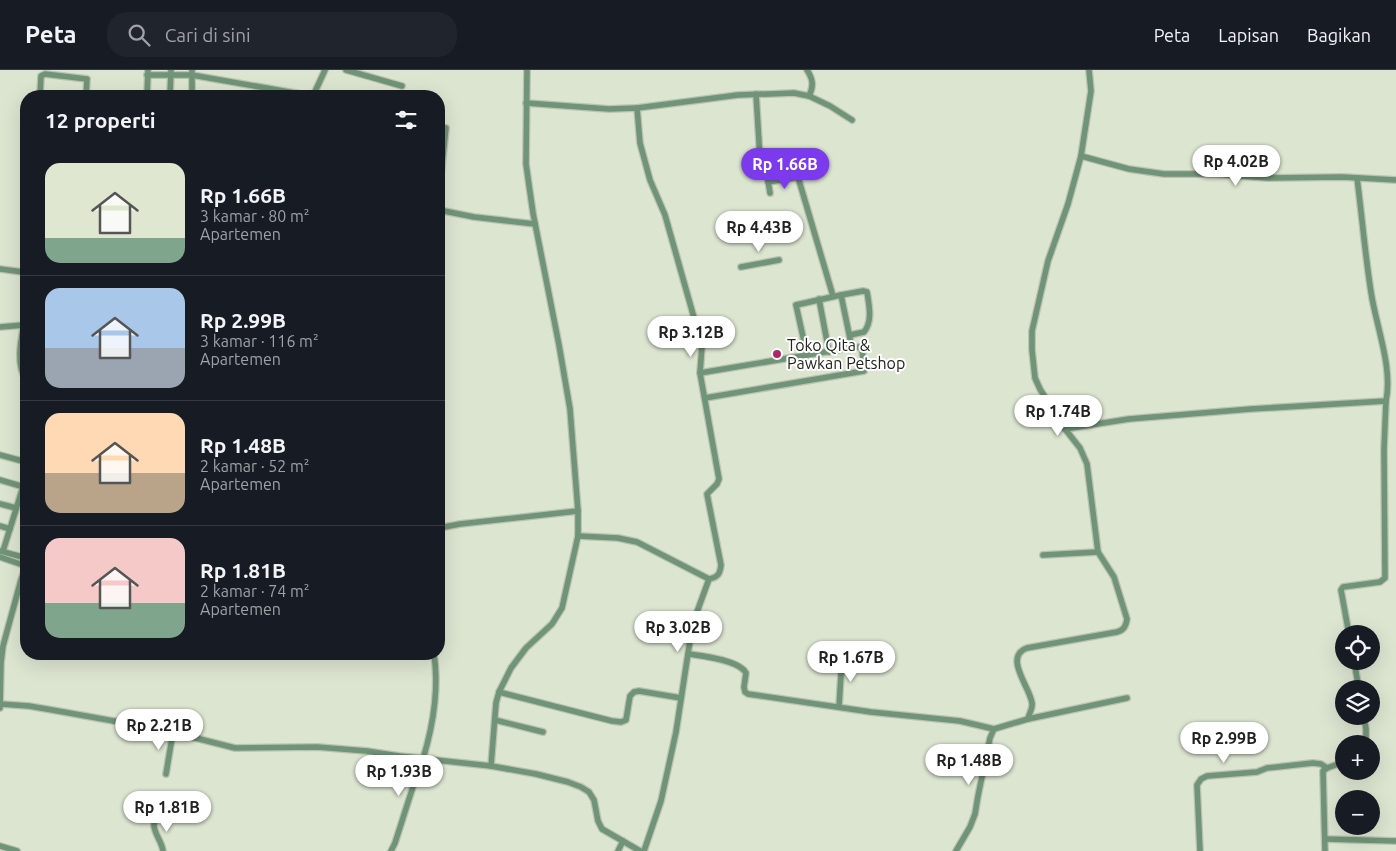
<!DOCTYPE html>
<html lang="id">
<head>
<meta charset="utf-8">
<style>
	body { margin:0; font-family:Ubuntu,sans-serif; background:#20242c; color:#f1f3f6; height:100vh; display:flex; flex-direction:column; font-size:19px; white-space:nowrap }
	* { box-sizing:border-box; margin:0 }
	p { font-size:16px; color:#9ea1a6 }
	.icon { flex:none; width:28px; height:28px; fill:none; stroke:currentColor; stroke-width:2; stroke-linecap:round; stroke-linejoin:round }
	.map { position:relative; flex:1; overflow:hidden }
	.sheet { position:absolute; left:20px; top:20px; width:425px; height:570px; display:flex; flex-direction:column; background:#171b24; border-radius:20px; box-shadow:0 5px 20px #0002 }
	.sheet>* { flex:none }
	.controls { position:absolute; left:1335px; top:555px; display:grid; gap:10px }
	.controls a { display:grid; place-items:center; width:45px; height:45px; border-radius:50%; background:#171b24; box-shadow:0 5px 20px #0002; font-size:25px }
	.price { position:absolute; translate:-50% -42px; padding:0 11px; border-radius:18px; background:#fff; color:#222; font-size:16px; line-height:32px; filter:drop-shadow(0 1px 2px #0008) }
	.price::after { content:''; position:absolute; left:50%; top:30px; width:15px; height:11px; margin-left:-8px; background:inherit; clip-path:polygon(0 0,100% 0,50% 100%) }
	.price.current { background:#7c3aed; color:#fff }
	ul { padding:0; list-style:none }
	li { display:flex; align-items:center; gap:15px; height:125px; padding:0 25px }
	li+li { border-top:1px solid #363941 }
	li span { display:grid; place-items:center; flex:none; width:140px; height:100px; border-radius:15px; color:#555 }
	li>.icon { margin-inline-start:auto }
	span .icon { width:60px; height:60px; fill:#fffc; stroke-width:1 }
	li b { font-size:21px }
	h2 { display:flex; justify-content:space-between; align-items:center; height:60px; padding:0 25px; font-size:21px }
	header { display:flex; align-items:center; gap:30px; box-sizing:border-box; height:70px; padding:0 25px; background:#171b24; border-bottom:1px solid #363941 }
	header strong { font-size:24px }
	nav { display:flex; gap:28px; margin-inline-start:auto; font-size:18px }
	.search { width:350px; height:45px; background:#20242c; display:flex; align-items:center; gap:12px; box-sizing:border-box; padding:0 18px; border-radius:20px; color:#9ea1a6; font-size:19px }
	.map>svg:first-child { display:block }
</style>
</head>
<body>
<header>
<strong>Peta</strong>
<div class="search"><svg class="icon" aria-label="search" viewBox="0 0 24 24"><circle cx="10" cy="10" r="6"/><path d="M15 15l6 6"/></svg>Cari di sini</div>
<nav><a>Peta</a><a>Lapisan</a><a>Bagikan</a></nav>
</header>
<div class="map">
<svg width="1396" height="781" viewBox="0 0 1396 781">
	<rect width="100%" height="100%" fill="#dce5d0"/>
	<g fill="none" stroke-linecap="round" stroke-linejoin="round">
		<g stroke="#bbc2b0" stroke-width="8">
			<g id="minor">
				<path d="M 192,0 L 192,26"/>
				<path d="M 346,0 L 402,16"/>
				<path d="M 807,0 C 813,9 814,16 809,26"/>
				<path d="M 147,5 L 192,5 L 312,26"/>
				<path d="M 756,24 L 760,88 C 770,94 781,84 791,88 L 798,107 L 833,226"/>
				<path d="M 40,26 L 41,6 L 45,4 L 87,9 L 86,26"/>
				<path d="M 147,26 L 148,0"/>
				<path d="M 170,26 L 171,0"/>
				<path d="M 313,26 L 325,0"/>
				<path d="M 526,33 L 609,39 L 637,38 L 640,73 L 650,110 L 665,145 L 702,276 L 700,303 L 719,409 L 717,414 L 707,424 L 721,495 C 720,504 718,507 709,509"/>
				<path d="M 637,38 L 738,25 L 794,23 L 809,26 L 830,36 L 852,50"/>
				<path d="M 1081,86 L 1129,99 L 1164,104 L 1215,104 L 1268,108 L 1342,107 L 1396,110"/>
				<path d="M 765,91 L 770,123"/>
				<path d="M 768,112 L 798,107"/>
				<path d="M 439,122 L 446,58"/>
				<path d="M 439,140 L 474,147 L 535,154"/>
				<path d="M 741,197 L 779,190"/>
				<path d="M 0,199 L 23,202 L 26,213"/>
				<path d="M 841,225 L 863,221 L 867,222 C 869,235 873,251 864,262 L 850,265"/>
				<path d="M 819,229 L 829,282"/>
				<path d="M 26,242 C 23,263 14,291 26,310"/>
				<path d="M 0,257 L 24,255"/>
				<path d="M 700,303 L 849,278 L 852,278 L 841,225 L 796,235 L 807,285"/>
				<path d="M 705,328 L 864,301 L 862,278 L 859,277 L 852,278"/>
				<path d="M 1065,359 L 1129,349 L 1251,339 L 1386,331 C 1393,297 1376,256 1371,222 C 1365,184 1362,146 1357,108"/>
				<path d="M 0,385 L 26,392"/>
				<path d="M 0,410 L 24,417"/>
				<path d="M 0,434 L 16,438"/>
				<path d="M 0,456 L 10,459"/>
				<path d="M 439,458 L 460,454 L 578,441"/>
				<path d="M 578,466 L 618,468 L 637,472 L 709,509 L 697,542 L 691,564 L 676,662 L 661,731 L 644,781"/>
				<path d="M 0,481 L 26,488"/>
				<path d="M 3,481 L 23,417 L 26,410"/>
				<path d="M 1043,485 L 1098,482"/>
				<path d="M 0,487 L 26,496"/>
				<path d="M 1349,564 L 1341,520 L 1343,517 L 1380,512 L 1385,508 L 1384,379 L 1386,331"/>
				<path d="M 689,584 C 703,586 739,590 746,603 L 744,617 L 745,622 L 748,624 L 871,642 L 960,651 L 994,659 L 1028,649 L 1127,628"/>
				<path d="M 1354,591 L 1359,619"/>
				<path d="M 499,622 L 612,651 L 621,652 L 626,650 L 630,626 L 634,622 L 639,621 L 681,628"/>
				<path d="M 0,634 L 29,636 L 58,641 L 164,660 L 235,678 L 317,677 L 367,681 L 399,686 L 491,696 L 536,704 L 568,712 L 581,717 L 589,722 L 594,730 L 598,751 L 602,759 L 640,781"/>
				<path d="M 839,637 L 842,588"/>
				<path d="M 0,638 L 1,593 L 3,576 L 21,510 L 26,496"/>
				<path d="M 1364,646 L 1366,659 L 1366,674"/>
				<path d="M 1028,649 C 1029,643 1033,639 1032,633 C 1030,617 1003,587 1027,578 L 1117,562 C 1124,560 1126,556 1127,549 L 1114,507 L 1098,482 L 1087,394 L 1080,378 L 1065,359 L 1040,319 L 1035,308 L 1032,280 L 1032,261 L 1048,191 L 1068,134 L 1081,86 L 1091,21 L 1089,0"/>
				<path d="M 495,650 L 543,662"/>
				<path d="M 423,689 C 433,656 439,618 434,584"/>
				<path d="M 491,696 L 496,633 L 499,622 L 511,598 L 526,578 L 552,554 L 562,538 L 578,466 L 578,441 L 570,339 L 559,275 L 533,143 L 526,94 L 527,0"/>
				<path d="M 166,704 L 173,662"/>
				<path d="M 156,742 C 155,747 154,751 154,756 C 155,765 162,772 163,781"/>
				<path d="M 1325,769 L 1396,771"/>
				<path d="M 0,776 L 17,781"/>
				<path d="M 391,781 L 395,773 L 418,701 L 421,693 L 425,689"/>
				<path d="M 618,781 L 623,771"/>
				<path d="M 956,781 L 970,757 L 975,744 L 978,726 L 990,668 L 994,659"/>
				<path d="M 1200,781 L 1197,715 L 1201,709 L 1207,706 L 1257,702 L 1267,698 L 1313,693 L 1321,694 L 1327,698"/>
				<path d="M 1325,781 L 1323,701 L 1327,698 L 1344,692"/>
			</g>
		</g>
		<use href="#minor" stroke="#709478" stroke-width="5.5"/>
	</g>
	<circle fill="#b02767" stroke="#fff" stroke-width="2" cx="777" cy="284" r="5"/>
	<g text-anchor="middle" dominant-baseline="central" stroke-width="4" stroke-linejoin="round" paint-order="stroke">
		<g font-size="16" fill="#22251e" stroke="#fff" text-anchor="start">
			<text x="787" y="275">Toko Qita &amp;<tspan x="787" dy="18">Pawkan Petshop</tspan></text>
		</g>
	</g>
</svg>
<div class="controls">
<a><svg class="icon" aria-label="locate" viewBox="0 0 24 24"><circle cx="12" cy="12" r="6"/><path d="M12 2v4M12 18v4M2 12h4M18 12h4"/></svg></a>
<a><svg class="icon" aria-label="layers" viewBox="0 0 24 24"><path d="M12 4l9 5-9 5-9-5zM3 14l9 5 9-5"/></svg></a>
<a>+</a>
<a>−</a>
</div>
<b class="price" style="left:1236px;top:117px">Rp 4.02B</b>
<b class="price current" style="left:785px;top:120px">Rp 1.66B</b>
<b class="price" style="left:759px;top:183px">Rp 4.43B</b>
<b class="price" style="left:691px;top:288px">Rp 3.12B</b>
<b class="price" style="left:1058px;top:367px">Rp 1.74B</b>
<b class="price" style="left:678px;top:583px">Rp 3.02B</b>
<b class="price" style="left:851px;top:613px">Rp 1.67B</b>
<b class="price" style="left:159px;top:681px">Rp 2.21B</b>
<b class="price" style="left:1224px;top:694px">Rp 2.99B</b>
<b class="price" style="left:969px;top:716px">Rp 1.48B</b>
<b class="price" style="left:399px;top:727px">Rp 1.93B</b>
<b class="price" style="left:167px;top:763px">Rp 1.81B</b>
<section class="sheet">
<h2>12 properti<svg class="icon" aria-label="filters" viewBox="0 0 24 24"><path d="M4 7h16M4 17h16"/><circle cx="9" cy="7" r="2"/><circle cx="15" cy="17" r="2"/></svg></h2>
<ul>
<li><span style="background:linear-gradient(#dfe7d0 75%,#7fa58c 0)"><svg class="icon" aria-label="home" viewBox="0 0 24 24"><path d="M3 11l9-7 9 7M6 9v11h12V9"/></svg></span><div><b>Rp 1.66B</b><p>3 kamar · 80 m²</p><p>Apartemen</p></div></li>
<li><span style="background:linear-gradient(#a9c7e8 60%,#9aa5b1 0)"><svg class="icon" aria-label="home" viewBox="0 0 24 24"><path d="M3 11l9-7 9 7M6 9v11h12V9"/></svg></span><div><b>Rp 2.99B</b><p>3 kamar · 116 m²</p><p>Apartemen</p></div></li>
<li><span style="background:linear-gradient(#ffd9b3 60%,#b9a48a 0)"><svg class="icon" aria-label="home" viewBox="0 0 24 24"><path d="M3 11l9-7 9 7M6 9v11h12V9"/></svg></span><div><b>Rp 1.48B</b><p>2 kamar · 52 m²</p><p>Apartemen</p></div></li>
<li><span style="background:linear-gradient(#f6c9c9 65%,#7fa58c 0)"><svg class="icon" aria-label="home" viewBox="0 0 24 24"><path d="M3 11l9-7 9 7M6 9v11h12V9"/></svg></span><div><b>Rp 1.81B</b><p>2 kamar · 74 m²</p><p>Apartemen</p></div></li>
</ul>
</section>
</div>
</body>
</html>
